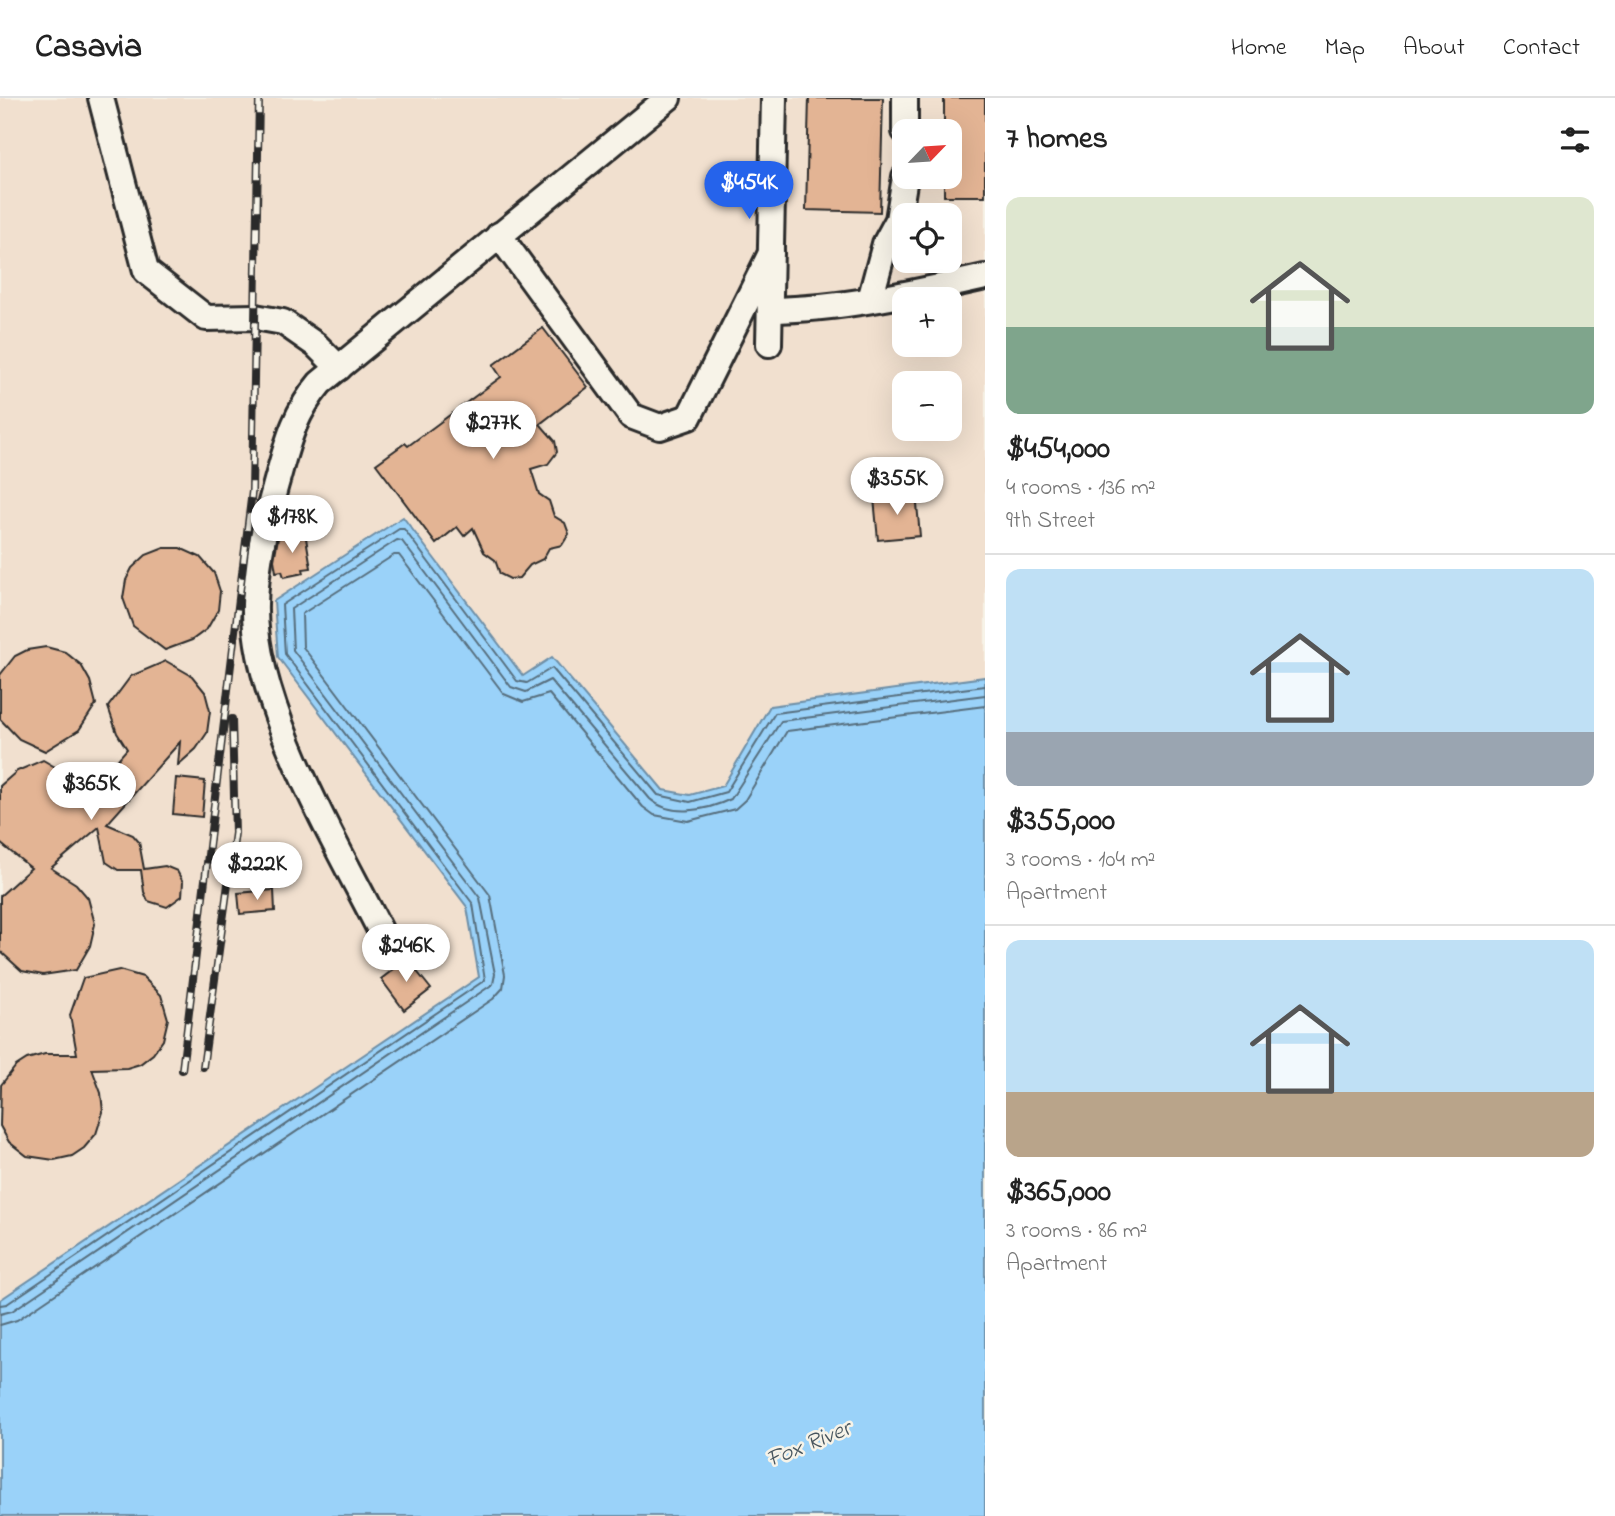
<!DOCTYPE html>
<html lang="en">
<head>
<meta charset="utf-8">
<style>
	body { margin:0; font-family:"Indie Flower",sans-serif; background:#f2f2f2; color:#222; height:100vh; display:flex; flex-direction:column; font-size:26px; white-space:nowrap }
	* { box-sizing:border-box; margin:0 }
	p { font-size:23px; color:#767676 }
	.icon { flex:none; width:38px; height:38px; fill:none; stroke:currentColor; stroke-width:2; stroke-linecap:round; stroke-linejoin:round }
	.map { position:relative; flex:1; overflow:hidden }
	.sheet { display:flex; flex-direction:column; background:#fff; width:630px }
	.sheet>* { flex:none }
	.needle { width:46px; rotate:65deg }
	.controls { position:absolute; left:892px; top:21px; display:grid; gap:14px }
	.controls a { display:grid; place-items:center; width:70px; height:70px; border-radius:14px; background:#fff; box-shadow:0 7px 28px #0002; font-size:35px }
	.price { position:absolute; translate:-50% -60px; padding:0 16px; border-radius:24px; background:#fff; color:#222; font-size:23px; line-height:46px; filter:drop-shadow(0 2px 4px #0008) }
	.price::after { content:''; position:absolute; left:50%; top:42px; width:21px; height:16px; margin-left:-10px; background:inherit; clip-path:polygon(0 0,100% 0,50% 100%) }
	.price.selected { background:#2563eb; color:#fff }
	ul { padding:0; list-style:none }
	li { display:grid; align-content:center; gap:14px; height:371px; padding:0 21px }
	li+li { border-top:2px solid #e0e0e0 }
	li span { display:grid; place-items:center; height:217px; border-radius:14px; color:#555 }
	li>.icon { margin-inline-start:auto }
	span .icon { width:126px; height:126px; fill:#fffc; stroke-width:1 }
	li b { font-size:30px }
	h2 { display:flex; justify-content:space-between; align-items:center; height:84px; padding:0 21px; font-size:30px }
	header { display:flex; align-items:center; gap:42px; box-sizing:border-box; height:98px; padding:0 35px; background:#fff; border-bottom:2px solid #e0e0e0 }
	header strong { font-size:33px }
	nav { display:flex; gap:38px; margin-inline-start:auto; font-size:24px }
	main { display:flex; flex:1; min-height:0 }
	.map>svg:first-child { display:block }
</style>
</head>
<body>
<header>
<strong>Casavia</strong>
<nav><a>Home</a><a>Map</a><a>About</a><a>Contact</a></nav>
</header>
<main>
<div class="map">
<svg width="985" height="1418" viewBox="0 0 985 1418">
	<rect width="100%" height="100%" fill="#f7f3e8"/>
	<filter id="ink" filterUnits="userSpaceOnUse"><feTurbulence type="fractalNoise" baseFrequency=".0143" numOctaves="2"/><feDisplacementMap in="SourceGraphic" scale="14" xChannelSelector="R" yChannelSelector="G"/><feConvolveMatrix kernelMatrix="1 2 1 2 8 2 1 2 1" color-interpolation-filters="sRGB"/></filter>
	<g filter="url(#ink)">
		<path fill="#f1e0cf" fill-rule="evenodd" d="M 0,0 L 985,0 L 985,579 L 770,608 L 723,688 L 690,697 L 663,692 L 552,559 L 523,579 L 403,420 L 274,503 L 278,559 L 467,809 L 479,879 L 0,1202 ZM 905,33 L 950,33 L 950,79 L 905,79 ZM 905,117 L 950,117 L 950,163 L 905,163 ZM 905,201 L 950,201 L 950,247 L 905,247 ZM 905,285 L 950,285 L 950,331 L 905,331 Z"/>
		<path fill="#9ad2f9" stroke="#6e8fa7" stroke-width="2" d="M 403,419 L 523,578 L 552,559 L 663,692 L 690,697 L 723,688 L 770,608 L 985,579 L 985,1418 L 0,1418 L 0,1202 L 479,879 L 467,809 L 278,559 L 274,503 Z"/>
		<g fill="none" stroke-linecap="round" stroke-linejoin="round">
			<g stroke="#576e7d" stroke-width="2">
				<path d="M 0,1207 L 7,1206 L 485,882 L 473,806 L 285,556 L 282,507 L 399,431 L 404,431 L 517,583 L 527,585 L 552,570 L 658,697 L 690,704 L 726,694 L 775,615 L 985,588"/>
				<path d="M 0,1216 L 12,1213 L 493,886 L 495,876 L 480,800 L 293,552 L 291,511 L 397,442 L 402,443 L 511,589 L 526,594 L 550,582 L 650,701 C 671,720 708,712 731,701 L 781,623 L 985,597"/>
				<path d="M 0,1227 L 17,1222 L 493,901 L 503,890 L 505,877 L 490,797 L 303,549 L 302,516 L 394,457 L 399,457 L 504,596 L 523,604 L 549,596 L 643,709 L 654,717 L 688,723 L 735,711 L 745,702 L 787,633 L 985,608"/>
			</g>
		</g>
		<g fill="#e3b494" stroke="#2b2b2b" stroke-width="2">
			<path d="M 809,0 L 883,0 L 880,114 L 806,112 Z"/>
			<path d="M 944,0 L 985,0 L 985,98 L 944,98 L 944,79 L 950,79 L 950,33 L 944,33 Z"/>
			<path d="M 543,230 L 588,289 L 540,326 L 555,343 L 557,354 L 548,366 L 531,371 L 539,396 L 549,403 L 554,418 L 565,425 L 569,436 L 562,447 L 549,450 L 543,461 L 530,467 L 519,480 L 510,481 L 500,476 L 495,462 L 484,454 L 473,430 L 464,438 L 457,429 L 436,446 L 376,366 L 405,345 L 408,348 L 501,279 L 493,267 Z"/>
			<path d="M 916,396 L 920,438 L 878,442 L 874,400 Z"/>
			<path d="M 305,434 L 311,470 L 303,471 L 304,475 L 284,479 L 282,473 L 276,474 L 274,462 L 278,440 Z"/>
			<path d="M 164,450 L 180,450 L 200,459 L 214,475 L 220,493 L 218,512 L 207,531 L 192,542 L 165,552 L 133,528 L 123,500 L 126,482 L 132,470 L 146,457 Z"/>
			<path d="M 46,549 L 65,554 L 81,567 L 90,583 L 96,606 L 79,632 L 45,653 L 19,641 L 0,621 L 0,577 L 15,558 L 27,552 Z"/>
			<path d="M 166,563 L 192,578 L 205,594 L 210,613 L 207,635 L 196,651 L 178,667 L 180,644 L 107,726 L 133,737 L 139,744 L 144,771 L 165,768 L 177,773 L 183,784 L 182,798 L 167,809 L 148,803 L 144,794 L 141,772 L 118,772 L 106,764 L 99,729 L 51,770 L 76,786 L 88,800 L 95,826 L 90,848 L 76,872 L 43,877 L 22,873 L 0,853 L 0,798 L 31,770 L 0,745 L 0,688 L 17,673 L 43,662 L 67,676 L 88,695 L 127,651 L 117,635 L 108,609 L 131,578 Z"/>
			<path d="M 176,680 L 205,683 L 202,719 L 173,716 Z"/>
			<path d="M 274,792 L 275,813 L 240,816 L 238,795 Z"/>
			<path d="M 407,861 L 431,891 L 404,912 L 381,881 Z"/>
			<path d="M 119,872 L 143,879 L 161,897 L 168,921 L 163,942 L 153,956 L 140,966 L 127,970 L 92,971 L 101,995 L 103,1014 L 96,1036 L 84,1050 L 72,1058 L 54,1062 L 27,1058 L 9,1044 L 0,1028 L 1,987 L 16,968 L 27,961 L 45,956 L 77,956 L 70,917 L 83,880 Z"/>
		</g>
		<g fill="none" stroke-linecap="round" stroke-linejoin="round">
			<g stroke="#2b2b2b" stroke-width="30">
				<g id="minor">
					<path d="M 101,0 L 146,173 L 206,220 L 255,219 L 283,224 L 316,247 L 339,270"/>
					<path d="M 905,0 L 905,33"/>
					<path d="M 499,137 L 631,318 L 660,329 L 689,319 L 771,155"/>
					<path d="M 870,202 L 885,146 L 898,122 L 905,79"/>
					<path d="M 770,212 C 842,211 914,195 985,179"/>
					<path d="M 769,246 L 774,0"/>
					<path d="M 380,832 C 336,745 252,604 255,506 C 256,466 265,425 276,386 C 287,347 293,317 320,285 L 668,0"/>
				</g>
			</g>
			<use href="#minor" stroke="#f7f3e8" stroke-width="24"/>
			<g stroke="#2b2b2b" stroke-width="8">
				<g id="rail">
					<path d="M 203,969 L 235,735 L 232,621"/>
					<path d="M 182,972 L 252,393 L 259,0"/>
				</g>
			</g>
			<use href="#rail" stroke="#f7f3e8" stroke-width="5" stroke-dasharray="16" stroke-linecap="butt"/>
		</g>
	</g>
	<g text-anchor="middle" dominant-baseline="central" stroke-width="5" stroke-linejoin="round" paint-order="stroke">
		<g font-size="24" font-style="italic" fill="#47555e" stroke="#f7f3e8">
			<text transform="translate(809 1347) rotate(-22)">Fox River</text>
		</g>
	</g>
</svg>
<div class="controls">
<a><svg class="needle" viewBox="-14 -14 28 28"><path d="M0-13l5 13h-10z" fill="#e53935"/><path d="M0 13l5-13h-10z" fill="#767676"/></svg></a>
<a><svg class="icon" aria-label="locate" viewBox="0 0 24 24"><circle cx="12" cy="12" r="6"/><path d="M12 2v4M12 18v4M2 12h4M18 12h4"/></svg></a>
<a>+</a>
<a>−</a>
</div>
<b class="price selected" style="left:749px;top:123px">$454K</b>
<b class="price" style="left:493px;top:363px">$277K</b>
<b class="price" style="left:897px;top:419px">$355K</b>
<b class="price" style="left:292px;top:457px">$178K</b>
<b class="price" style="left:91px;top:724px">$365K</b>
<b class="price" style="left:257px;top:804px">$222K</b>
<b class="price" style="left:406px;top:886px">$246K</b>
</div>
<section class="sheet">
<h2>7 homes<svg class="icon" aria-label="filters" viewBox="0 0 24 24"><path d="M4 7h16M4 17h16"/><circle cx="9" cy="7" r="2"/><circle cx="15" cy="17" r="2"/></svg></h2>
<ul>
<li><span style="background:linear-gradient(#dfe7d0 60%,#7fa58c 0)"><svg class="icon" aria-label="home" viewBox="0 0 24 24"><path d="M3 11l9-7 9 7M6 9v11h12V9"/></svg></span><div><b>$454,000</b><p>4 rooms · 136 m²</p><p>9th Street</p></div></li>
<li><span style="background:linear-gradient(#bfe0f5 75%,#9aa5b1 0)"><svg class="icon" aria-label="home" viewBox="0 0 24 24"><path d="M3 11l9-7 9 7M6 9v11h12V9"/></svg></span><div><b>$355,000</b><p>3 rooms · 104 m²</p><p>Apartment</p></div></li>
<li><span style="background:linear-gradient(#bfe0f5 70%,#b9a48a 0)"><svg class="icon" aria-label="home" viewBox="0 0 24 24"><path d="M3 11l9-7 9 7M6 9v11h12V9"/></svg></span><div><b>$365,000</b><p>3 rooms · 86 m²</p><p>Apartment</p></div></li>
</ul>
</section>
</main>
</body>
</html>
